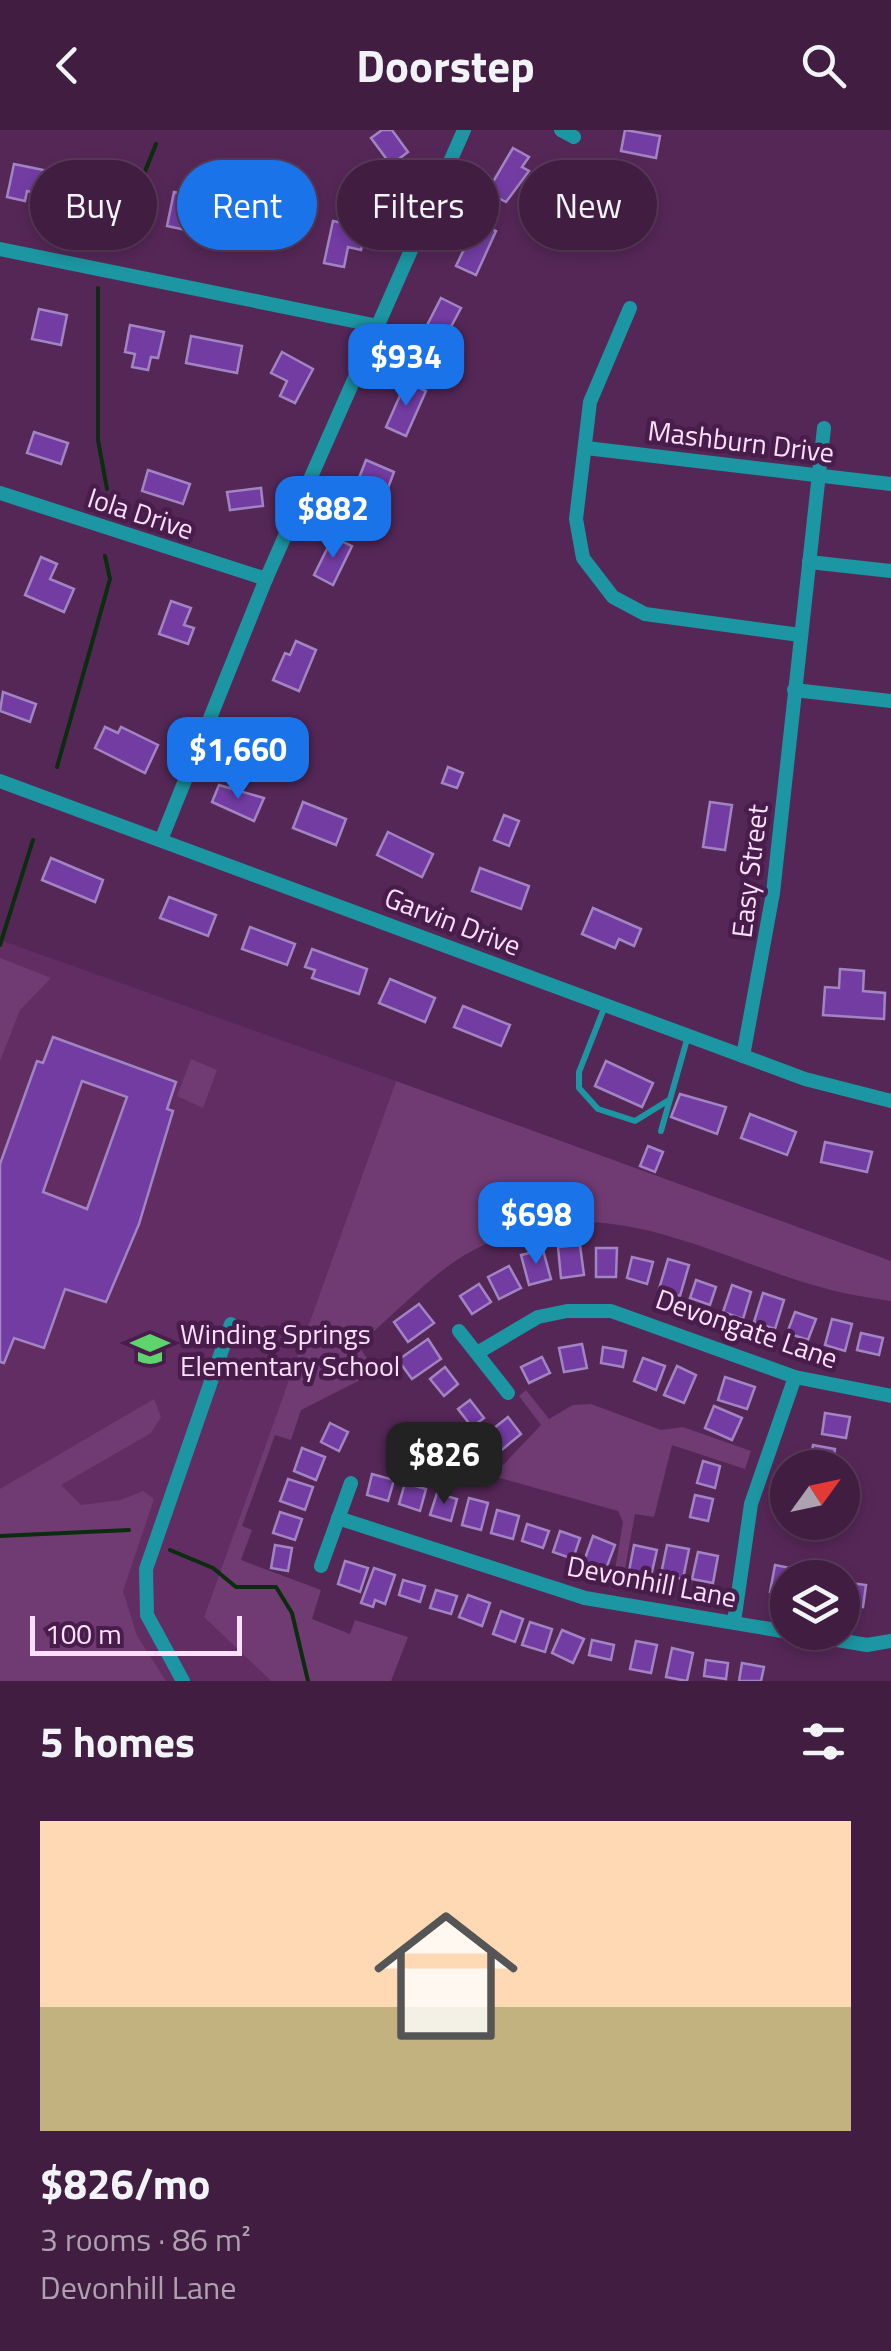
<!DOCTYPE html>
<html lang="en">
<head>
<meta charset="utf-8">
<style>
	body { margin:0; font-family:"Titillium Web",sans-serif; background:#472648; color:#f1f3f6; height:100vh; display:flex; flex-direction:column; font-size:38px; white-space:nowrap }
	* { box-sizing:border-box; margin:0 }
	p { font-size:32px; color:#aea2b1 }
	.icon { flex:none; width:55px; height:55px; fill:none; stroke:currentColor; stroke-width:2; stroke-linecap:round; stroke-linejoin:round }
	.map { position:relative; height:1551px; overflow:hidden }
	.side { display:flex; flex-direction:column; background:#401d41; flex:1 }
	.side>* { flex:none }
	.top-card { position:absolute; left:30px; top:30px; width:832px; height:90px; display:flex; gap:20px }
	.needle { width:65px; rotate:57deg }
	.buttons { position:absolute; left:770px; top:1320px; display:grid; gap:20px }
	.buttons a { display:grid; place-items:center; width:90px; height:90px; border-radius:50%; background:#401d41; box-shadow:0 5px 15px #0003,0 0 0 2px #593b5a; font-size:50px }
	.scale { position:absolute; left:30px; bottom:25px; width:212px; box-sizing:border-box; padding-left:10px; border:5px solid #fbdffb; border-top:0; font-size:28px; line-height:35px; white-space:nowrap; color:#fbdffb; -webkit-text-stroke:8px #491d4b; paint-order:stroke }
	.price { position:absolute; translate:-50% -85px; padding:0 22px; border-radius:20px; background:#1a73e8; color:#fff; font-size:32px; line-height:65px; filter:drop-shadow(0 2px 5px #0008) }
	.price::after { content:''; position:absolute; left:50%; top:60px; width:30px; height:22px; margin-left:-15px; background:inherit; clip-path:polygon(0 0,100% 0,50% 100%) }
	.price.on { background:#222; color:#fff }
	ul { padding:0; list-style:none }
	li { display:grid; align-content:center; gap:20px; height:530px; padding:0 40px }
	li+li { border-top:2px solid #593b5a }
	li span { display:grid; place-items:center; height:310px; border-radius:0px; color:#555 }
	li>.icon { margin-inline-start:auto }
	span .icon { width:180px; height:180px; fill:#fffc; stroke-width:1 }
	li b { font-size:42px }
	h2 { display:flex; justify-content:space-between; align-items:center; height:120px; padding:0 40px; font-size:42px }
	.tag { padding:0 35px; border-radius:45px; background:#401d41; box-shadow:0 5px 15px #0003,0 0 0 2px #593b5a; font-size:35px; line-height:90px }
	.tag.on { background:#1a73e8; color:#fff }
	header { display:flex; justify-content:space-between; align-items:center; height:130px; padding:0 40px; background:#401d41; font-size:45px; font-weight:700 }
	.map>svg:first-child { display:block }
</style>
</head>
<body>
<header><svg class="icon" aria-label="back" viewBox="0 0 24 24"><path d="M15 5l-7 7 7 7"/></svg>Doorstep<svg class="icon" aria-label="search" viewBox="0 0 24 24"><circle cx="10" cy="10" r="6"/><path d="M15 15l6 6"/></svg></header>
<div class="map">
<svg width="891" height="1551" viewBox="0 0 891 1551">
	<rect width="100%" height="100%" fill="#552757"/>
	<path fill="#612d63" d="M 0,810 L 396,951 L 204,1487 L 271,1551 L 0,1551 Z"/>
	<g fill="#703b73">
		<path d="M 0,828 L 51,848 L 20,880 L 0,931 Z"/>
		<path d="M 191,929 L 217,940 L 203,978 L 177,966 Z"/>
		<path d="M 396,951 L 891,1131 L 891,1171 C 871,1168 850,1165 831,1160 C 707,1128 600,1049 470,1122 C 433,1142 392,1187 358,1215 L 376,1242 L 301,1280 L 291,1310 L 275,1305 L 242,1396 L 252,1400 L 241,1430 L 321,1460 L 312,1489 L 350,1504 L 355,1490 L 408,1507 L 391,1551 L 271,1551 L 204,1487 Z"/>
		<path d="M 526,1260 L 549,1289 L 573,1275 L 591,1274 L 661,1300 L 683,1297 L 751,1321 L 745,1339 L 672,1315 L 654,1387 L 635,1384 L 621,1460 L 612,1458 L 623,1392 L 618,1381 L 486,1344 L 504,1334 L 541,1295 L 519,1266 Z"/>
		<path d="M 154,1269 L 161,1287 L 151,1303 L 61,1355 L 81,1375 L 121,1370 L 143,1361 L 154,1369 L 123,1461 L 137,1506 L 166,1551 L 0,1551 L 0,1359 Z"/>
	</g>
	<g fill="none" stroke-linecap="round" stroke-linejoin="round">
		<g stroke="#0b2c0f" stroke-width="4">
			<path d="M 117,111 L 156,14"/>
			<path d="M 98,158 L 98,310 L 107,359"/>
			<path d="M 57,637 L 110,449 L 105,426"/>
			<path d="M 0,815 L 33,710"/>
			<path d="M 0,1406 L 129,1400"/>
			<path d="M 170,1420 L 213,1438 L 236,1457 L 276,1457 L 292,1483 L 308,1551"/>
		</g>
	</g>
	<g fill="#733ca3" stroke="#a284c2" stroke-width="2.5" fill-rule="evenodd">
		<path d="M 382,0 L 392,0 L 408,22 L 391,35 L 371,8 Z"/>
		<path d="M 625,0 L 660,6 L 656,28 L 621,21 Z"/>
		<path d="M 513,18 L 529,27 L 522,37 L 529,41 L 506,72 L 487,62 Z"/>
		<path d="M 14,34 L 53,42 L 48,66 L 27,61 L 25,71 L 7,67 Z"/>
		<path d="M 85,44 L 122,52 L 116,77 L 80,69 Z"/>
		<path d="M 174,62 L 212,70 L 205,104 L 167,96 Z"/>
		<path d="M 237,75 L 269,82 L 262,117 L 246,113 L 248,102 L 232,98 Z"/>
		<path d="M 333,91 L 366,98 L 361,120 L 348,117 L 344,137 L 324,133 Z"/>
		<path d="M 477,92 L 496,101 L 476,145 L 456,136 Z"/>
		<path d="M 441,168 L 461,178 L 439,219 L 420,209 Z"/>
		<path d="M 39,179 L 67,185 L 61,215 L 32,209 Z"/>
		<path d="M 130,195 L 164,202 L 158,228 L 151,227 L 148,240 L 132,237 L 135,224 L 125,222 Z"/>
		<path d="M 191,206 L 242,216 L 237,243 L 186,233 Z"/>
		<path d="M 282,222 L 313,239 L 295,273 L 280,266 L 287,251 L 271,243 Z"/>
		<path d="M 406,252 L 426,261 L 406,306 L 386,297 Z"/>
		<path d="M 34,302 L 68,313 L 61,334 L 27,323 Z"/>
		<path d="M 366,330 L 394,342 L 385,366 L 376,362 L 369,379 L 350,371 Z"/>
		<path d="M 148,340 L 190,354 L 183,374 L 142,361 Z"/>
		<path d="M 261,358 L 263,376 L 230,380 L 227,362 Z"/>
		<path d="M 333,407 L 352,416 L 333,455 L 314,445 Z"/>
		<path d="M 41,427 L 57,434 L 50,449 L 74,459 L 64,482 L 25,465 Z"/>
		<path d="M 171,471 L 191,478 L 184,495 L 194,498 L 188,514 L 159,504 Z"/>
		<path d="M 296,511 L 316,520 L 299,561 L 273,550 L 285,523 L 290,525 Z"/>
		<path d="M 3,562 L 36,574 L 30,592 L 0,581 Z"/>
		<path d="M 105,597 L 118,603 L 121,597 L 158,615 L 145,643 L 95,618 Z"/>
		<path d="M 448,637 L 463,643 L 457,658 L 442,653 Z"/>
		<path d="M 219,655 L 264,668 L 254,691 L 212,672 Z"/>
		<path d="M 303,672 L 346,689 L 336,715 L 293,698 Z"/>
		<path d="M 710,672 L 732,675 L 725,720 L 703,717 Z"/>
		<path d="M 504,685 L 519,691 L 509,716 L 494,710 Z"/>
		<path d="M 388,702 L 433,724 L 422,747 L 377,725 Z"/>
		<path d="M 51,728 L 103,750 L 95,772 L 42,750 Z"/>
		<path d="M 480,738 L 529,756 L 521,779 L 472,761 Z"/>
		<path d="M 169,767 L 216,785 L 208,806 L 160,788 Z"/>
		<path d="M 593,778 L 641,799 L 634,816 L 619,809 L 615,818 L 582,804 Z"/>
		<path d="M 250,797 L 295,814 L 287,835 L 242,819 Z"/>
		<path d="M 312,819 L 367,839 L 359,864 L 312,848 L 315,840 L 305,837 Z"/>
		<path d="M 840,839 L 864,841 L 863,861 L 885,863 L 884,889 L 823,885 L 825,857 L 839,858 Z"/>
		<path d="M 390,849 L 435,868 L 425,892 L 379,873 Z"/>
		<path d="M 463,876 L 510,895 L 501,916 L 454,897 Z"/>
		<path d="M 53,907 L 176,952 L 167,979 L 173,981 L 139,1094 L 106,1172 L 65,1159 L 44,1218 L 14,1208 L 4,1233 L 0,1232 L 0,1034 L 37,931 L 43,933 ZM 82,951 L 127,967 L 87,1079 L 43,1062 Z"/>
		<path d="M 606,931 L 653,953 L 642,977 L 595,956 Z"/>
		<path d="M 680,964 L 726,977 L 717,1004 L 671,987 Z"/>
		<path d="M 750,984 L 796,1002 L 787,1025 L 741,1008 Z"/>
		<path d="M 825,1012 L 872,1022 L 867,1042 L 821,1032 Z"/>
		<path d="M 648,1016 L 663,1022 L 655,1042 L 640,1036 Z"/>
		<path d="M 580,1115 L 584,1145 L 561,1148 L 558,1117 Z"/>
		<path d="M 596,1118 L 617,1118 L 616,1147 L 596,1147 Z"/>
		<path d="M 543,1120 L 551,1149 L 529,1155 L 521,1125 Z"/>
		<path d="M 632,1127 L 653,1132 L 647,1154 L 627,1148 Z"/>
		<path d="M 668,1129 L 689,1135 L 680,1166 L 659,1159 Z"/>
		<path d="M 509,1136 L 521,1158 L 499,1169 L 488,1147 Z"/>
		<path d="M 696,1150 L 716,1157 L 710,1175 L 690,1168 Z"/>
		<path d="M 479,1154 L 491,1172 L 472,1184 L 460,1166 Z"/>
		<path d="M 732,1155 L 751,1162 L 743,1189 L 723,1182 Z"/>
		<path d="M 763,1163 L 784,1170 L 775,1199 L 754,1192 Z"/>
		<path d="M 419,1174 L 434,1193 L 408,1212 L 394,1192 Z"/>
		<path d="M 795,1182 L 816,1189 L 808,1210 L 787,1203 Z"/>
		<path d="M 832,1189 L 852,1194 L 845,1221 L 825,1215 Z"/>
		<path d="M 861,1203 L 883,1208 L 879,1225 L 857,1220 Z"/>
		<path d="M 428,1209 L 441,1229 L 412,1249 L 398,1230 Z"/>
		<path d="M 582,1214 L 587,1238 L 564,1242 L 559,1218 Z"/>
		<path d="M 603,1217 L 626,1221 L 623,1237 L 601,1233 Z"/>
		<path d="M 542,1227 L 550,1243 L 529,1253 L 521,1237 Z"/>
		<path d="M 643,1228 L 665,1236 L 656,1260 L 634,1251 Z"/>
		<path d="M 677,1236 L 696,1245 L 684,1273 L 664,1265 Z"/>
		<path d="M 445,1237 L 458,1254 L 444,1266 L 430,1249 Z"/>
		<path d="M 725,1247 L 755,1257 L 747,1279 L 718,1270 Z"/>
		<path d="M 470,1270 L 484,1288 L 472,1297 L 458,1279 Z"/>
		<path d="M 714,1276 L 742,1288 L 732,1310 L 705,1298 Z"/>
		<path d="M 825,1283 L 850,1287 L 846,1308 L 822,1304 Z"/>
		<path d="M 508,1287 L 521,1304 L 498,1323 L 484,1306 Z"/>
		<path d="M 330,1293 L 348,1302 L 339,1321 L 321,1312 Z"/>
		<path d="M 813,1315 L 835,1319 L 832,1338 L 809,1337 Z"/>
		<path d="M 302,1318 L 325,1327 L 316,1350 L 294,1341 Z"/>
		<path d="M 703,1331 L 720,1336 L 715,1358 L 697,1353 Z"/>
		<path d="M 372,1344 L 394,1350 L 388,1371 L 367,1365 Z"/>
		<path d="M 288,1349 L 313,1357 L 305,1380 L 280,1371 Z"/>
		<path d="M 405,1353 L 426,1359 L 420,1381 L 399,1374 Z"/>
		<path d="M 437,1363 L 457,1369 L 451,1391 L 430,1385 Z"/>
		<path d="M 695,1365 L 713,1369 L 708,1391 L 690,1387 Z"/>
		<path d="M 469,1368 L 488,1373 L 481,1400 L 462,1395 Z"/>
		<path d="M 497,1380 L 519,1386 L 513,1409 L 491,1403 Z"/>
		<path d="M 280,1382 L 302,1389 L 295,1410 L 273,1403 Z"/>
		<path d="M 790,1392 L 821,1392 L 818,1407 L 789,1400 Z"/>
		<path d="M 527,1394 L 549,1401 L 543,1418 L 522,1411 Z"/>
		<path d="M 560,1401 L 580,1408 L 573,1429 L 553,1422 Z"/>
		<path d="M 593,1406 L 615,1415 L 606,1439 L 584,1431 Z"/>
		<path d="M 275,1415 L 292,1418 L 288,1441 L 271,1438 Z"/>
		<path d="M 634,1415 L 657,1420 L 651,1446 L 629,1441 Z"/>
		<path d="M 667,1415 L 689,1419 L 683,1449 L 661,1444 Z"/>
		<path d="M 698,1422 L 718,1426 L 713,1453 L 692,1449 Z"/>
		<path d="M 345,1431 L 368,1438 L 360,1462 L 338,1454 Z"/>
		<path d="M 775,1435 L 795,1439 L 794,1448 L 788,1448 L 788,1466 L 770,1462 Z"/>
		<path d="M 374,1438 L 395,1445 L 385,1474 L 375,1470 L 373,1477 L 361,1473 Z"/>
		<path d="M 403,1450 L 425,1456 L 420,1472 L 399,1465 Z"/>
		<path d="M 844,1452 L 866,1455 L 863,1477 L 842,1474 Z"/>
		<path d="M 436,1460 L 457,1466 L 451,1484 L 430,1478 Z"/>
		<path d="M 468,1465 L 490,1473 L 482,1496 L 459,1487 Z"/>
		<path d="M 501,1481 L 523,1489 L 515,1512 L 493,1504 Z"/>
		<path d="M 530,1492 L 552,1499 L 545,1522 L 522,1515 Z"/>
		<path d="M 562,1500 L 584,1509 L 573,1533 L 552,1523 Z"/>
		<path d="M 592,1510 L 614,1515 L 611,1530 L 589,1525 Z"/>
		<path d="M 636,1511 L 657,1515 L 651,1543 L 630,1539 Z"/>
		<path d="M 672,1518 L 693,1523 L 687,1551 L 666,1547 Z"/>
		<path d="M 706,1530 L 728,1533 L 726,1549 L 704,1546 Z"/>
		<path d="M 742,1533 L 764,1537 L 761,1551 L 739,1551 Z"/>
	</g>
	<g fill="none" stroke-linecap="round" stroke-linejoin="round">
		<g stroke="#1c96a2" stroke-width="6">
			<path d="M 605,876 L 579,942 L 579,958 L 598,979 L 635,991 L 669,970"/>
			<path d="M 661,1001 L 688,906"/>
		</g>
		<g stroke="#1c96a2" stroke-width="14">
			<path d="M 561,0 L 574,7"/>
			<path d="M 0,119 L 378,196"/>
			<path d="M 630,178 L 590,272 L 576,389 L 583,428 L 613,467 L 645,484 L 800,505"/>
			<path d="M 586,318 L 891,354"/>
			<path d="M 0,363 L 266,449"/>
			<path d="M 809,432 L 891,441"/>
			<path d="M 794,560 L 891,571"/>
			<path d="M 0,651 L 805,949 L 891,971"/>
			<path d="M 161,710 L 266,449 L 464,0"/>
			<path d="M 743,926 L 773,763 L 824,298"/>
			<path d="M 459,1201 L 508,1263"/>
			<path d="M 477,1223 L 538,1187 L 567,1181 L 611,1181 L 795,1247 L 891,1266"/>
			<path d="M 338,1388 L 585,1468 L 788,1502"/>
			<path d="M 321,1436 L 351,1353"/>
			<path d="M 734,1492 L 751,1374 L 795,1247"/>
			<path d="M 790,1502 L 867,1515 L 891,1511"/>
			<path d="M 183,1551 L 147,1485 L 146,1439 L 231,1194"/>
		</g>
	</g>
	<defs>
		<g id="school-bare" transform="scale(3)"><path d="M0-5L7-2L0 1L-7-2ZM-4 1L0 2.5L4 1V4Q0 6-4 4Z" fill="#5ed56c" stroke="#491d4b" stroke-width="2.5" paint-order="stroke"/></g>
	</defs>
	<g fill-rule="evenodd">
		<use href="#school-bare" x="150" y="1219"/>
	</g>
	<g text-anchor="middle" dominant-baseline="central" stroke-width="9" stroke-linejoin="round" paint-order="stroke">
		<g font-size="28" fill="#fbdffb" stroke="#491d4b">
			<text transform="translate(741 311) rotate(7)">Mashburn Drive</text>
			<text transform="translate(141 383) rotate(18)">Iola Drive</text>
			<text transform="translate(749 741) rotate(-83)">Easy Street</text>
			<text transform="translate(453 791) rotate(21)">Garvin Drive</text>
			<text transform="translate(747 1198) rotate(19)">Devongate Lane</text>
			<text transform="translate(652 1451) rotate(11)">Devonhill Lane</text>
		</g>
		<g font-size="28" fill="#fbdffb" stroke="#491d4b" text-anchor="start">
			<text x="180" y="1203">Winding Springs<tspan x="180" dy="32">Elementary School</tspan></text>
		</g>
	</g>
</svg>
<div class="buttons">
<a><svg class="needle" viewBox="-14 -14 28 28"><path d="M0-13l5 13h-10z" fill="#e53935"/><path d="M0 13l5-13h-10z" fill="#aea2b1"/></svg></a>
<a><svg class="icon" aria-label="layers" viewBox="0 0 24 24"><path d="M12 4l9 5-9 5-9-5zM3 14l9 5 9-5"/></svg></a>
</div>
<div class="scale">100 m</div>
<b class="price" style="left:406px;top:279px">$934</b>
<b class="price" style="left:333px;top:431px">$882</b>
<b class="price" style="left:238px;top:672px">$1,660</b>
<b class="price" style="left:536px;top:1137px">$698</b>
<b class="price on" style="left:444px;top:1377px">$826</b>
<div class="top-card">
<a class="tag">Buy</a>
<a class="tag on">Rent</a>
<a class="tag">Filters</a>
<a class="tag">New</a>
</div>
</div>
<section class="side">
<h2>5 homes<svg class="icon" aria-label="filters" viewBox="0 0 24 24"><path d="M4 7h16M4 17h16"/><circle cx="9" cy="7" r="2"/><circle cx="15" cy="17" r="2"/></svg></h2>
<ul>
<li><span style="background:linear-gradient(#ffd9b3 60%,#c2b280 0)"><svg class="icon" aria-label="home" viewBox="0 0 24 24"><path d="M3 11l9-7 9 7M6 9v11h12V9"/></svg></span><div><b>$826/mo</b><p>3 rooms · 86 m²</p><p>Devonhill Lane</p></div></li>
</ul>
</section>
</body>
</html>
